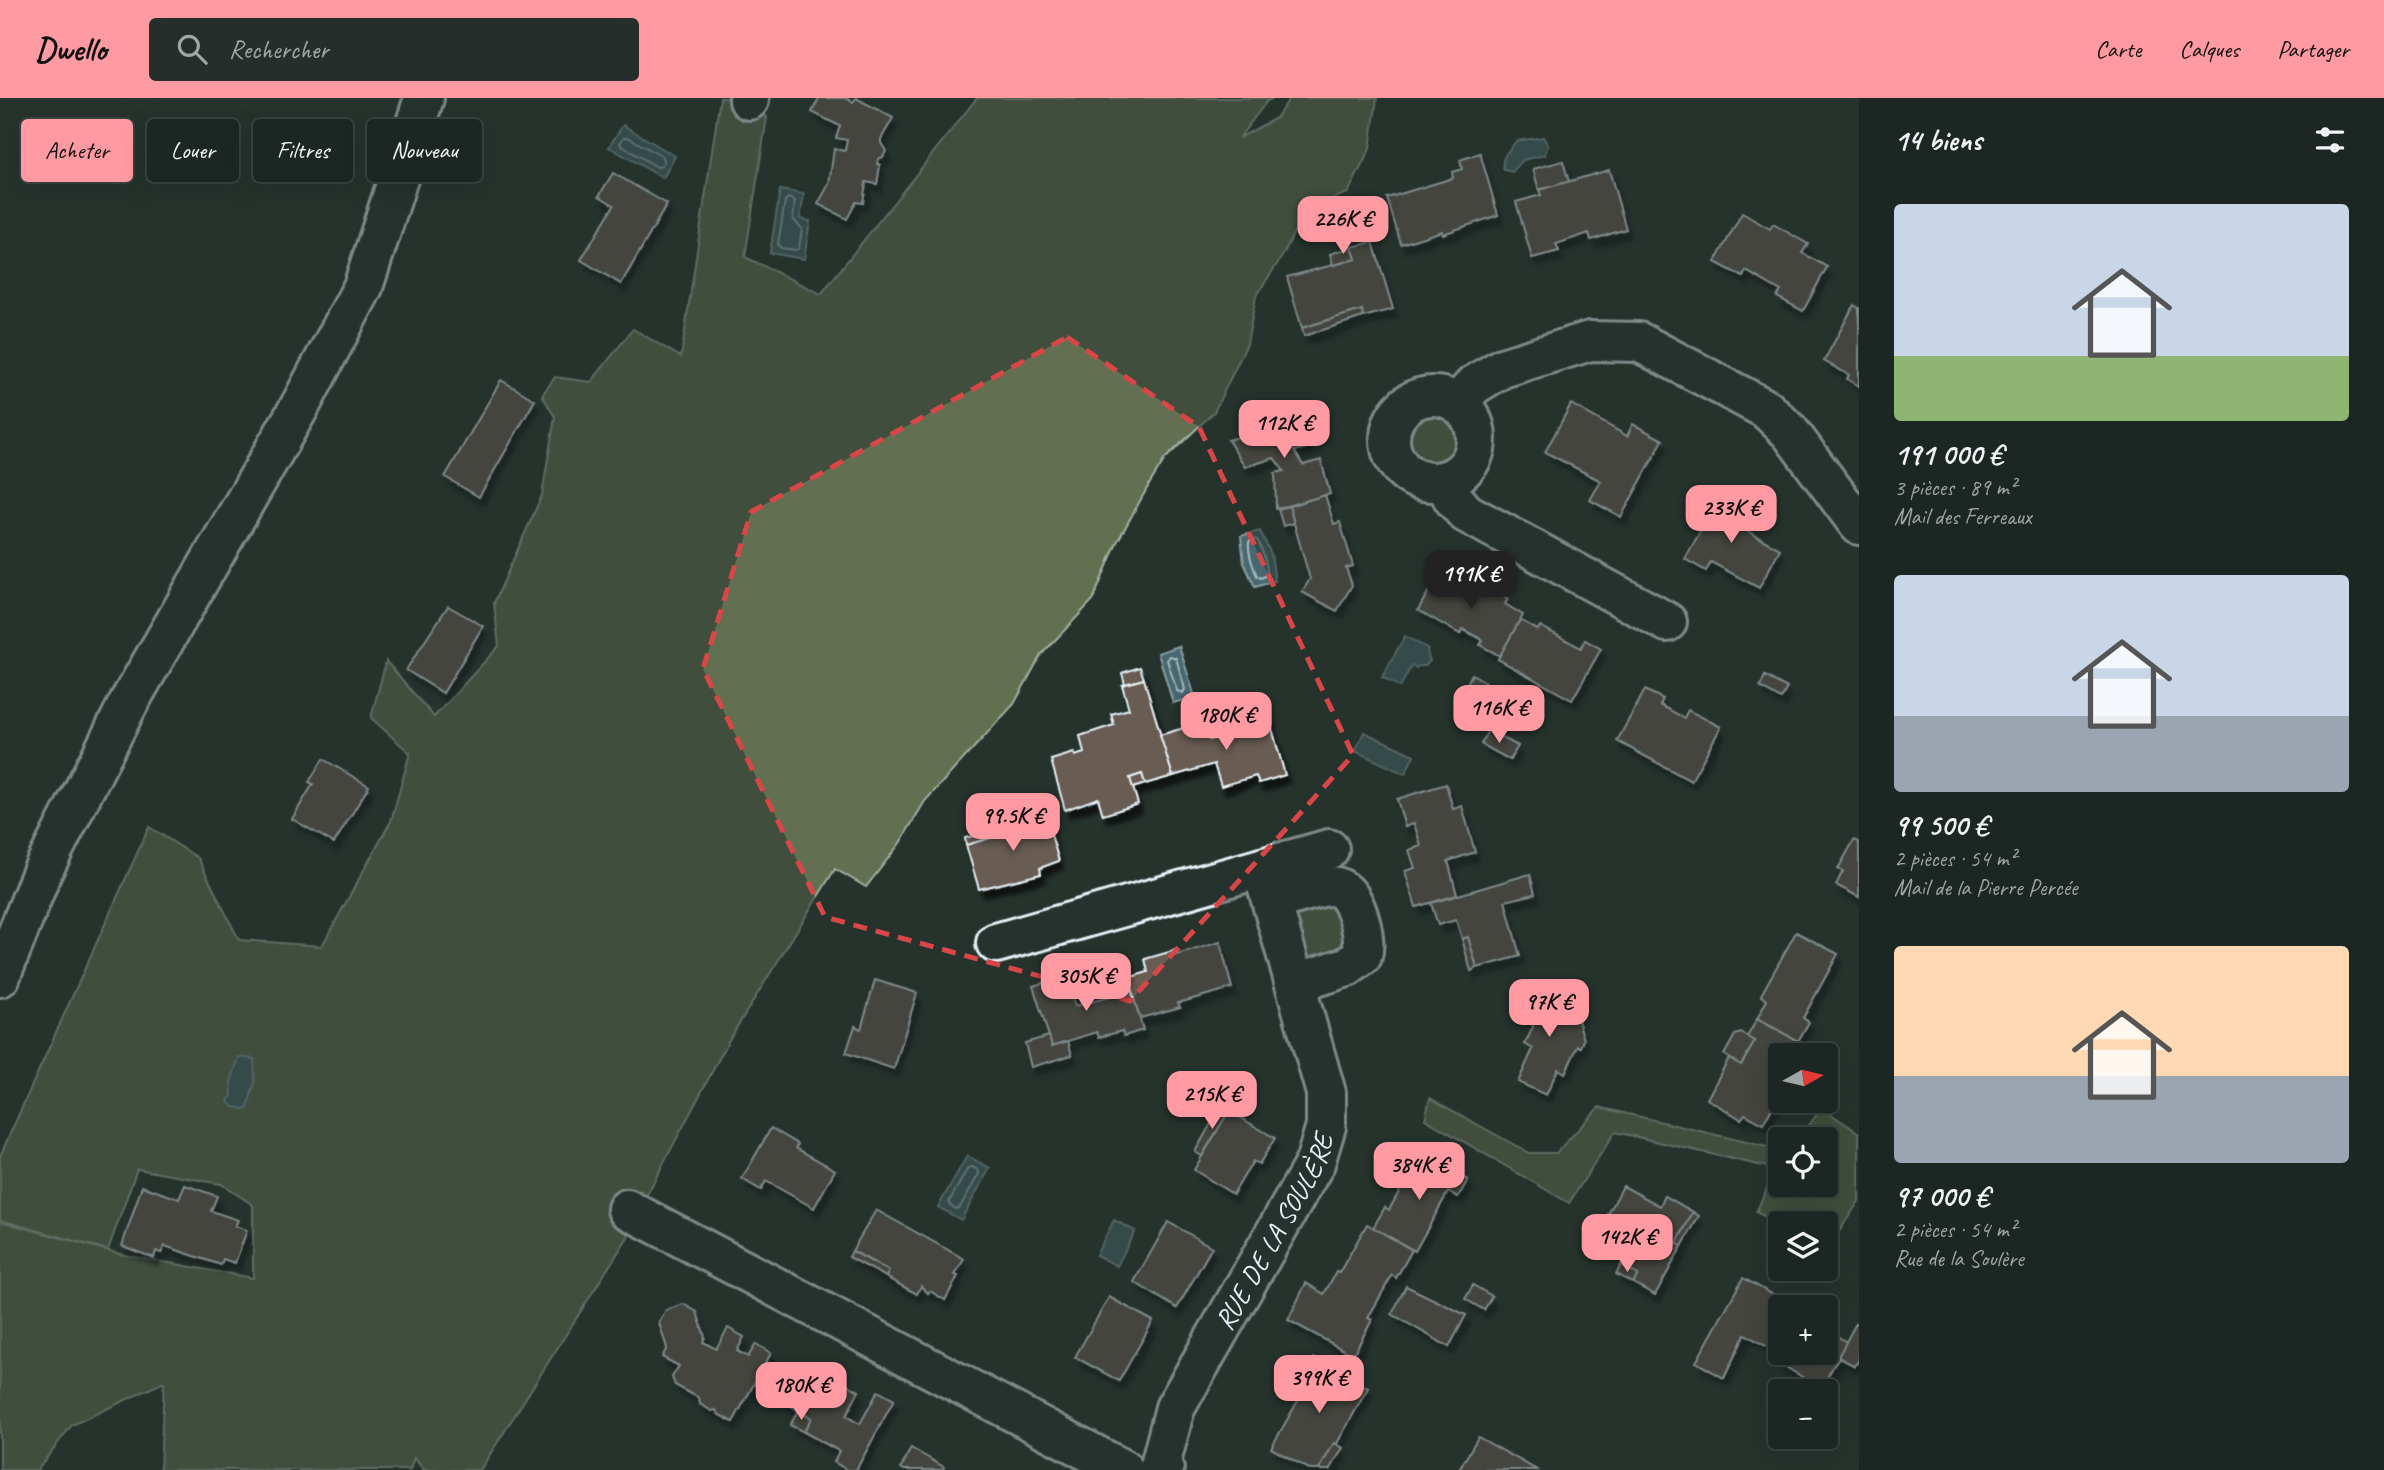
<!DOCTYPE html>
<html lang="fr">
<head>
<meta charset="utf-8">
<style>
	body { margin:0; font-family:Caveat,sans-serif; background:#252e2a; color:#f1f3f6; height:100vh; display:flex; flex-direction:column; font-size:26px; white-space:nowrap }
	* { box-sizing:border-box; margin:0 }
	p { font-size:23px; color:#a0a5a5 }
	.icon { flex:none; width:38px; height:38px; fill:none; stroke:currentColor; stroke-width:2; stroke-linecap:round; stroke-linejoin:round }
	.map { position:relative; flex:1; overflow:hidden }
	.details { display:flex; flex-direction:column; background:#1c2622; width:525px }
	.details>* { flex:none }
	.banner { position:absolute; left:21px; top:21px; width:665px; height:63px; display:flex; gap:14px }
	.needle { width:46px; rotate:82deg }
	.controls { position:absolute; left:1768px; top:945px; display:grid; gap:14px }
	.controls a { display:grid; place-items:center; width:70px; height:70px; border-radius:7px; background:#1c2622; box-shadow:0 7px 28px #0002,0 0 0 2px #3a4340; font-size:35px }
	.price { position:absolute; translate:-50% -60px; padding:0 16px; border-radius:14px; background:#ff9aa2; color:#111; font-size:23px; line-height:46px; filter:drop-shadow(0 2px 4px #0008) }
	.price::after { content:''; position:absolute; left:50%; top:42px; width:21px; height:16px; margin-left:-10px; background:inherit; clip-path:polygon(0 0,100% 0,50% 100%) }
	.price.current { background:#222; color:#fff }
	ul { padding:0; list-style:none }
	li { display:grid; align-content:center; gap:14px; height:371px; padding:0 35px }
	li span { display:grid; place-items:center; height:217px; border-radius:7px; color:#555 }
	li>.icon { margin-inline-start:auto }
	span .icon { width:126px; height:126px; fill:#fffc; stroke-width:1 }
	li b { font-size:30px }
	h2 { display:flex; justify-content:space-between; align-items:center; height:84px; padding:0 35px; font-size:30px }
	.tag { padding:0 24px; border-radius:7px; background:#1c2622; box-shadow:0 7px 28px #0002,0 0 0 2px #3a4340; font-size:24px; line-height:63px }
	.tag.current { background:#ff9aa2; color:#111 }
	header { display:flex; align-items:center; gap:42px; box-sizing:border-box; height:98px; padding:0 35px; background:#ff9aa2; color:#111 }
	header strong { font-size:33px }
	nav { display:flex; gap:38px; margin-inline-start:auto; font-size:24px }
	.search { width:490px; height:63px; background:#252e2a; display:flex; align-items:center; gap:18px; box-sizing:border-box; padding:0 24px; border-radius:7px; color:#a0a5a5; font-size:26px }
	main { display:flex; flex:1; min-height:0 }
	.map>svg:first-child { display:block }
</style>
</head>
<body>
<header>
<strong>Dwello</strong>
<div class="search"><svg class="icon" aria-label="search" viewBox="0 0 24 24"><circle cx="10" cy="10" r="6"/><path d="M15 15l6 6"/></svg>Rechercher</div>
<nav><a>Carte</a><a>Calques</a><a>Partager</a></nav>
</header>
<main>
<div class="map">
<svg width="1859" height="1372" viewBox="0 0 1859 1372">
	<defs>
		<filter id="shadow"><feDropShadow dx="4.5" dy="8" stdDeviation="2" flood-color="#0009"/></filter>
	</defs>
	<rect width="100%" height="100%" fill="#26332d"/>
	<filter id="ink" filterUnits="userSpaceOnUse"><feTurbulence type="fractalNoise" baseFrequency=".0143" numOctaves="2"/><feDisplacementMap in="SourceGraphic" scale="14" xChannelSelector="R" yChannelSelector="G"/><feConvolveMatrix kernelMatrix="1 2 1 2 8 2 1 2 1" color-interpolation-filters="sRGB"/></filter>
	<g filter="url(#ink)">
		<g fill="#627051" stroke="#a5b0a4" stroke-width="2">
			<path d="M 720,0 L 741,0 L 740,10 L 767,19 L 745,159 L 821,196 L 977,0 L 1273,0 L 1267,3 L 1239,40 L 1276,20 L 1290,0 L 1377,0 L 1370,51 L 1348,95 L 1305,111 L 1283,157 L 1256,198 L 1247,246 L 1214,314 L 1165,361 L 1150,385 L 1116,446 L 1093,502 L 1041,557 L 1014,606 L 925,703 L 900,745 L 866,789 L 835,771 L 730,940 L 642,1106 L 631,1134 L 480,1372 L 424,1372 L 414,1360 L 410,1372 L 160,1372 L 164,1284 L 72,1327 L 37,1372 L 0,1372 L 0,1123 L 120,1156 L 253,1180 L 253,1107 L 221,1086 L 137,1071 L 108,1152 L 0,1122 L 0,1058 L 149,729 L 198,760 L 239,842 L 322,848 L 391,723 L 410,655 L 371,620 L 386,563 L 434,619 L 499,548 L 494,505 L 542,397 L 555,319 L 542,297 L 555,279 L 591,284 L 633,231 L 681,259 Z"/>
			<circle cx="1433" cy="341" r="30"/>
			<path d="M 1335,804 L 1351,847 L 1312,862 L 1305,859 L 1295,818 L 1299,812 Z"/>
			<path d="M 1430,1000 L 1529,1055 L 1556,1055 L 1599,1009 L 1780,1052 L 1780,1087 L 1825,1087 L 1825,1041 L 1798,1041 L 1822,1010 L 1859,1035 L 1859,1103 L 1835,1140 L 1825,1143 L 1825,1125 L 1780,1126 L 1756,1114 L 1776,1071 L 1615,1034 L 1569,1105 L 1425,1021 Z"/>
		</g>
		<g fill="#47686e" stroke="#879fa5" stroke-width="2">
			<path d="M 623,27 L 675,58 L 663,80 L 609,49 Z"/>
			<path d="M 1543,39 L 1548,47 L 1545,57 L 1523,62 L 1512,74 L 1504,72 C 1499,60 1509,53 1516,43 Z"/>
			<path d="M 780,92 L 804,96 L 800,121 L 810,123 L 804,161 L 770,155 Z"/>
			<path d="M 1260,433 L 1271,456 L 1275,483 L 1255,489 L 1244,465 L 1241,438 Z"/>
			<path d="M 1405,538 L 1428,551 L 1427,554 L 1430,563 L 1425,568 L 1418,568 L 1416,570 L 1412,567 L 1400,589 L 1382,579 Z"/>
			<path d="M 1179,548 L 1195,599 L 1173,605 L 1158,555 Z"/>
			<path d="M 1364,634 L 1414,657 L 1405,676 L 1355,653 Z"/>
			<path d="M 239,959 L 254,961 L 255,984 L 247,1011 C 239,1010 230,1010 228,1002 L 232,998 L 231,984 Z"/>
			<path d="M 967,1058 L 990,1070 L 961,1122 L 938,1109 Z"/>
			<path d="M 1114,1122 L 1135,1133 L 1117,1168 L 1096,1157 Z"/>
		</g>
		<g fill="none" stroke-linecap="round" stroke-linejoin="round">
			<g stroke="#a8bac1" stroke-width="2">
				<path d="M 624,39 L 628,39 L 663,59 L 664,63 L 662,68 L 657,69 L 622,48 L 620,45 Z"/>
				<path d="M 788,100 L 795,103 L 793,121 L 802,131 L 799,150 L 796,152 L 781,150 L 778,147 L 785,103 Z"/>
				<path d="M 1255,441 L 1258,443 C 1263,454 1268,466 1267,477 L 1261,480 L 1257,478 C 1253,468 1248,456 1249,444 Z"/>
				<path d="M 1170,558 L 1176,560 L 1185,591 L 1183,595 L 1177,593 L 1167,562 Z"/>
				<path d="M 972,1069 L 978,1072 L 979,1076 L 960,1109 L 956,1111 L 950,1107 L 949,1104 L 968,1070 Z"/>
			</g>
		</g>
		<g fill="#675c53" stroke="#e8f1f8" stroke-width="2" filter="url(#shadow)">
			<path d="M 819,0 L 845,0 L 853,4 L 856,0 L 893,20 L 881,41 L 881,45 L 886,53 L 883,59 L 878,61 L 877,66 L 880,67 L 877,86 L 866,84 L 863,105 L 856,104 L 847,121 L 818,106 L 829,86 L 834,51 L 845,53 L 847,42 L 836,40 L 840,28 L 812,14 Z"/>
			<path d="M 1480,55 L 1498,117 L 1443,136 L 1442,133 L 1401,146 L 1387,100 L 1453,80 L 1452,74 L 1462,71 L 1460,62 Z"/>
			<path d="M 1563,63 L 1569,84 L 1539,92 L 1533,71 Z"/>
			<path d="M 1609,72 L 1626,131 L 1591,142 L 1589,135 L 1556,146 L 1559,153 L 1532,160 L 1516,104 L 1541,97 L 1539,92 Z"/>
			<path d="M 613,75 L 667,106 L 621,186 L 581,162 L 614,107 L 599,98 Z"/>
			<path d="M 1742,115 L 1770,131 L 1773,126 L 1808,146 L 1802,155 L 1827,169 L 1803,213 L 1777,199 L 1781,193 L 1746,173 L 1743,179 L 1715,164 Z"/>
			<path d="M 1373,144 L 1393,211 L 1363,219 L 1362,212 L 1302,230 L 1287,179 L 1356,161 L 1352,149 Z"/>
			<path d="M 1352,149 L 1356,161 L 1333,167 L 1330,156 Z"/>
			<path d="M 1854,207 L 1859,210 L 1859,288 L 1847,281 L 1849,277 L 1824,263 Z"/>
			<path d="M 1362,212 L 1363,219 L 1304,238 L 1302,230 Z"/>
			<path d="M 501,282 L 535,302 L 479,399 L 445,379 Z"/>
			<path d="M 1571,306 L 1627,338 L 1633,326 L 1663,342 L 1621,419 L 1590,402 L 1601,383 L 1545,354 Z"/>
			<path d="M 1289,314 L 1309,349 L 1294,353 L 1303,367 L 1321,362 L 1330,396 L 1276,411 L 1275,375 L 1284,373 L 1274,360 L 1245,369 L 1228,342 L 1266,331 L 1264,327 L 1267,321 Z"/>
			<path d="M 1325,397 L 1334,426 L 1340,424 L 1353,468 L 1346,470 L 1352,487 L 1337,513 L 1302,494 L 1310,481 L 1289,408 Z"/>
			<path d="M 1713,399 L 1739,412 L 1745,432 L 1780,451 L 1759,490 L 1711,464 L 1706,473 L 1685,461 L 1707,421 L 1702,418 Z"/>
			<path d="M 1289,408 L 1294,425 L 1283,428 L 1278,411 Z"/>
			<path d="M 1442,470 L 1481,493 L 1484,488 L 1508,501 L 1505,506 L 1523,517 L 1500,558 L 1480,547 L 1483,542 L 1462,531 L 1460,536 L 1418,512 Z"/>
			<path d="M 448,508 L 483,528 L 443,595 L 406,572 Z"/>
			<path d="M 1520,522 L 1538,532 L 1540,528 L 1581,550 L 1585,542 L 1601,551 L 1572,602 L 1498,561 Z"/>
			<path d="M 1140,569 L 1144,581 L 1125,586 L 1122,575 Z"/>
			<path d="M 1472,576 L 1486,584 L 1475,602 L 1462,595 Z"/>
			<path d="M 1765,578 L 1787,590 L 1781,601 L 1760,589 Z"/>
			<path d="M 1144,581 L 1173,678 L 1145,686 L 1142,676 L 1130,680 L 1138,706 L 1103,717 L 1098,700 L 1065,712 L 1051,662 L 1074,655 L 1075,658 L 1084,655 L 1080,638 L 1114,627 L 1111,616 L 1129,611 L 1122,587 Z"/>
			<path d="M 1645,592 L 1663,601 L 1660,607 L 1684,620 L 1688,612 L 1721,629 L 1691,683 L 1617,643 Z"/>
			<path d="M 1263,616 L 1269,620 L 1285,677 L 1259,685 L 1256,678 L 1221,688 L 1214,666 L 1173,678 L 1160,637 L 1204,624 L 1209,642 L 1249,631 L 1247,626 L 1251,619 Z"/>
			<path d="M 1488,632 L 1518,648 L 1510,662 L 1481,646 Z"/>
			<path d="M 323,661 L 369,688 L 334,745 L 292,721 L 313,686 L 309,684 Z"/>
			<path d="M 1142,676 L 1145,686 L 1133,690 L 1130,680 Z"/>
			<path d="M 1446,686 L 1453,711 L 1462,708 L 1475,754 L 1448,763 L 1457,797 L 1416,809 L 1405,773 L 1415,770 L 1409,752 L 1421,748 L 1414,725 L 1405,729 L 1397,701 Z"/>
			<path d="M 1045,717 L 1059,763 L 1040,770 L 1041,776 L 979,791 L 966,747 L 993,739 L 991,733 Z"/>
			<path d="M 991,733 L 993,739 L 966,747 L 965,740 Z"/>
			<path d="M 1854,742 L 1859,744 L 1859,799 L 1836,787 L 1843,773 L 1838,771 Z"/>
			<path d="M 1530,776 L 1535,796 L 1505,803 L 1520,858 L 1477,870 L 1468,839 L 1462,841 L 1456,822 L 1438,827 L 1431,805 Z"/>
			<path d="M 1796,834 L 1838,856 L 1803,920 L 1809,924 L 1798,943 L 1757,921 L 1767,902 L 1761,897 Z"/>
			<path d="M 1468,839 L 1477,870 L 1471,873 L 1462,841 Z"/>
			<path d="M 1220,844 L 1232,890 L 1178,905 L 1180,909 L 1140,920 L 1128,880 L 1148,874 L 1145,861 L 1176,852 L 1177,857 Z"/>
			<path d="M 1066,878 L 1075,908 L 1110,899 L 1109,893 L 1130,887 L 1143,932 L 1124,938 L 1122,933 L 1099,939 L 1097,934 L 1052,948 L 1033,888 Z"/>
			<path d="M 875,882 L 917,895 L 894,971 L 846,955 L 855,928 L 861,931 Z"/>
			<path d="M 1545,887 L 1549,899 L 1574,909 L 1584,942 L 1581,949 L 1578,948 L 1565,975 L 1558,971 L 1546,997 L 1518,984 L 1533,951 L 1525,946 L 1533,929 L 1524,893 Z"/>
			<path d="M 1757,921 L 1798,943 L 1789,957 L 1780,957 L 1780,996 L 1763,1026 L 1745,1016 L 1741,1021 L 1707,1001 L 1729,960 L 1741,967 L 1755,943 L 1747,939 Z"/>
			<path d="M 1741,935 L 1755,943 L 1741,967 L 1724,957 L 1735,937 Z"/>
			<path d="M 1049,938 L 1052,948 L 1068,943 L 1072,957 L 1031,969 L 1025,945 Z"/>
			<path d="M 1221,1008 L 1229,1013 L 1202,1058 L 1195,1054 Z"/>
			<path d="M 1229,1013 L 1275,1040 L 1259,1066 L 1253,1063 L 1233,1096 L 1194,1072 Z"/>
			<path d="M 771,1030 L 798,1046 L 796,1050 L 835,1072 L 814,1110 L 766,1083 L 761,1092 L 742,1081 Z"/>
			<path d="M 1420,1056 L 1468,1082 L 1458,1099 L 1448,1094 L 1415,1153 L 1373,1130 L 1385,1109 L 1389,1112 Z"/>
			<path d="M 185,1087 L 217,1098 L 211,1113 L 238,1122 L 235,1128 L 247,1132 L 235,1165 L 223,1161 L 221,1167 L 165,1148 L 161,1155 L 156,1153 L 154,1160 L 122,1148 L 142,1088 L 179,1101 Z"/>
			<path d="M 1623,1088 L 1660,1108 L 1665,1098 L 1693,1114 L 1677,1145 L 1682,1148 L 1655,1197 L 1633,1185 L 1638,1177 L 1621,1167 L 1634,1144 L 1619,1136 L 1622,1131 L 1605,1122 Z"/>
			<path d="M 876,1112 L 964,1161 L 955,1177 L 958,1178 L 945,1202 L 930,1193 L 928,1195 L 921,1188 L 917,1196 L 904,1189 L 886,1179 L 889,1173 L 852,1153 Z"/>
			<path d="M 1693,1114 L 1699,1118 L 1682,1148 L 1677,1145 Z"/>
			<path d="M 1168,1124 L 1212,1149 L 1177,1210 L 1134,1184 Z"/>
			<path d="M 1367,1126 L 1412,1152 L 1396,1180 L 1392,1177 L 1368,1220 L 1372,1222 L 1353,1257 L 1288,1222 L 1306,1185 L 1324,1196 L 1336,1174 L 1339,1175 Z"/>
			<path d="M 852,1153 L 889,1173 L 886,1179 L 849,1159 Z"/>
			<path d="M 1621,1167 L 1638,1177 L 1633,1185 L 1616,1176 Z"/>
			<path d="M 1743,1180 L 1795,1209 L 1780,1209 L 1780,1255 L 1825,1255 L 1825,1231 L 1847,1244 L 1821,1290 L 1779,1265 L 1783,1258 L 1745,1236 L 1724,1280 L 1696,1264 Z"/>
			<path d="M 1473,1187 L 1492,1198 L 1484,1212 L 1465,1201 Z"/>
			<path d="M 1406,1188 L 1466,1217 L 1449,1249 L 1392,1216 Z"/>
			<path d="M 1109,1199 L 1153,1223 L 1119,1283 L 1075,1259 Z"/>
			<path d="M 683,1206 L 697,1214 L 705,1239 L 703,1244 L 716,1251 L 728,1230 L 744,1239 L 737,1253 L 748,1259 L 756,1246 L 771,1255 L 733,1324 L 718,1316 L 716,1312 L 712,1313 L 700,1306 L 699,1300 L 675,1287 L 672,1279 L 679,1268 L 662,1259 L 667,1250 L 659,1225 L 666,1212 Z"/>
			<path d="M 1856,1225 L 1859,1227 L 1859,1261 L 1855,1268 L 1838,1259 Z"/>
			<path d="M 1314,1260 L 1368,1290 L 1336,1347 L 1334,1345 L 1319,1372 L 1311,1372 L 1271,1350 L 1303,1294 L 1297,1291 Z"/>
			<path d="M 821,1271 L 859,1293 L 846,1318 L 860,1326 L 878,1293 L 894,1302 L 856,1372 L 847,1372 L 834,1364 L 839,1353 L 804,1334 L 811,1320 L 786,1305 L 784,1300 L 794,1282 L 799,1280 L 812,1287 Z"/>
			<path d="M 798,1313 L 811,1320 L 804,1334 L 790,1327 Z"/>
			<path d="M 1478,1339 L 1537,1372 L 1459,1372 Z"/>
			<path d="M 1334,1345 L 1343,1350 L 1330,1372 L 1319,1372 Z"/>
			<path d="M 911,1350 L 944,1369 L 942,1372 L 904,1372 L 901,1370 Z"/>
		</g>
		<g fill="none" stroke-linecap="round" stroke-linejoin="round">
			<g stroke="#e8f1f8" stroke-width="44">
				<g id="minor">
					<path d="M 749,2 L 749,0"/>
					<circle cx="1433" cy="341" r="43"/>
					<path d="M 1458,305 L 1474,287 L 1502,270 L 1590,243 L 1639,244 L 1766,311 L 1790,334 L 1859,427"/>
					<path d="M 1444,383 L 1453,400 L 1466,415 L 1667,524"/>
					<path d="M 1272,803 L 1325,788 C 1331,788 1336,788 1341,791 C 1357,800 1367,841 1362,858 L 1347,869 L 1296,885"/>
					<path d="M 996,845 L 1329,751"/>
					<path d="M 0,879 L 42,774 L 129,604 L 300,308 L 363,189 L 424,0"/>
					<path d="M 627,1111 L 1124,1372"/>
					<path id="s1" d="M 1164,1372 L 1160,1368 L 1175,1310 L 1315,1065 L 1326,1028 L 1326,995 L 1262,770"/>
				</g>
			</g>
			<use href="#minor" stroke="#26332d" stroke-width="38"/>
		</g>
	</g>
	<path d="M0 0H1859V1372H0ZM 1067,239 L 1199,329 L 1353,657 L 1130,903 L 825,819 L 703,571 L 751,414 Z" fill="#26332d" fill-opacity=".55" fill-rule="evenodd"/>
	<path fill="none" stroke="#d94647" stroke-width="5" stroke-dasharray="14 9" stroke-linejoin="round" d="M 1067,239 L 1199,329 L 1353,657 L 1130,903 L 825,819 L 703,571 L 751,414 Z"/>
	<g text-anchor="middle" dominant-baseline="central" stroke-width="5" stroke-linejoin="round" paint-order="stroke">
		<g font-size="28" fill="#e8f1f8" stroke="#26332d">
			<text stroke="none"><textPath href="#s1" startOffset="268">RUE DE LA SOULÈRE</textPath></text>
		</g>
	</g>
</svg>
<div class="controls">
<a><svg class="needle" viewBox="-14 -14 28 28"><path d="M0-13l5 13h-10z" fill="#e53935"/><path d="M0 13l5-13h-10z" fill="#a0a5a5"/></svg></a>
<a><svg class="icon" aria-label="locate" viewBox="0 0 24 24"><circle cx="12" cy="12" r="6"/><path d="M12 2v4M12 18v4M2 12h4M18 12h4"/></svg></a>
<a><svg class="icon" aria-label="layers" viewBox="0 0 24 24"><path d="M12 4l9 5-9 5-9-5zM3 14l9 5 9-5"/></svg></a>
<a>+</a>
<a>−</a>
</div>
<b class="price" style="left:1343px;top:158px">226K €</b>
<b class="price" style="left:1284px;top:362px">112K €</b>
<b class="price" style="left:1731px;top:447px">233K €</b>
<b class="price current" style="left:1471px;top:513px">191K €</b>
<b class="price" style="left:1499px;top:647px">116K €</b>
<b class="price" style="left:1226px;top:654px">180K €</b>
<b class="price" style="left:1013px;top:755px">99.5K €</b>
<b class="price" style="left:1086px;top:915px">305K €</b>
<b class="price" style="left:1549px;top:941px">97K €</b>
<b class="price" style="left:1212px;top:1033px">215K €</b>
<b class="price" style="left:1419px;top:1104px">384K €</b>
<b class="price" style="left:1627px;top:1176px">142K €</b>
<b class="price" style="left:1319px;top:1317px">399K €</b>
<b class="price" style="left:801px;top:1324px">180K €</b>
<div class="banner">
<a class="tag current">Acheter</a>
<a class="tag">Louer</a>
<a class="tag">Filtres</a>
<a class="tag">Nouveau</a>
</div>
</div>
<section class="details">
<h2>14 biens<svg class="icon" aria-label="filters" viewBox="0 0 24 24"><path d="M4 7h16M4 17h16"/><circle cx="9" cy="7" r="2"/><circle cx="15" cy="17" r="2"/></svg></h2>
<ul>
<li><span style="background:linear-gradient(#c9d6e8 70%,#8fb573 0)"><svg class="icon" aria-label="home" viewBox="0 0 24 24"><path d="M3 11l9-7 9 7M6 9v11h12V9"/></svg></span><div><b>191 000 €</b><p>3 pièces · 89 m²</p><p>Mail des Ferreaux</p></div></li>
<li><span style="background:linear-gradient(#c9d6e8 65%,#9aa5b1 0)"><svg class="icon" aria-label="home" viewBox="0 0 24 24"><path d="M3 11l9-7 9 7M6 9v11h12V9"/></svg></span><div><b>99 500 €</b><p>2 pièces · 54 m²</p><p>Mail de la Pierre Percée</p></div></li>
<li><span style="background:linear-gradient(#ffd9b3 60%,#9aa5b1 0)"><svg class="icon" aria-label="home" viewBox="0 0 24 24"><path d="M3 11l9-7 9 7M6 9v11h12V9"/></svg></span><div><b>97 000 €</b><p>2 pièces · 54 m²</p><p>Rue de la Soulère</p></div></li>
</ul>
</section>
</main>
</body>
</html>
